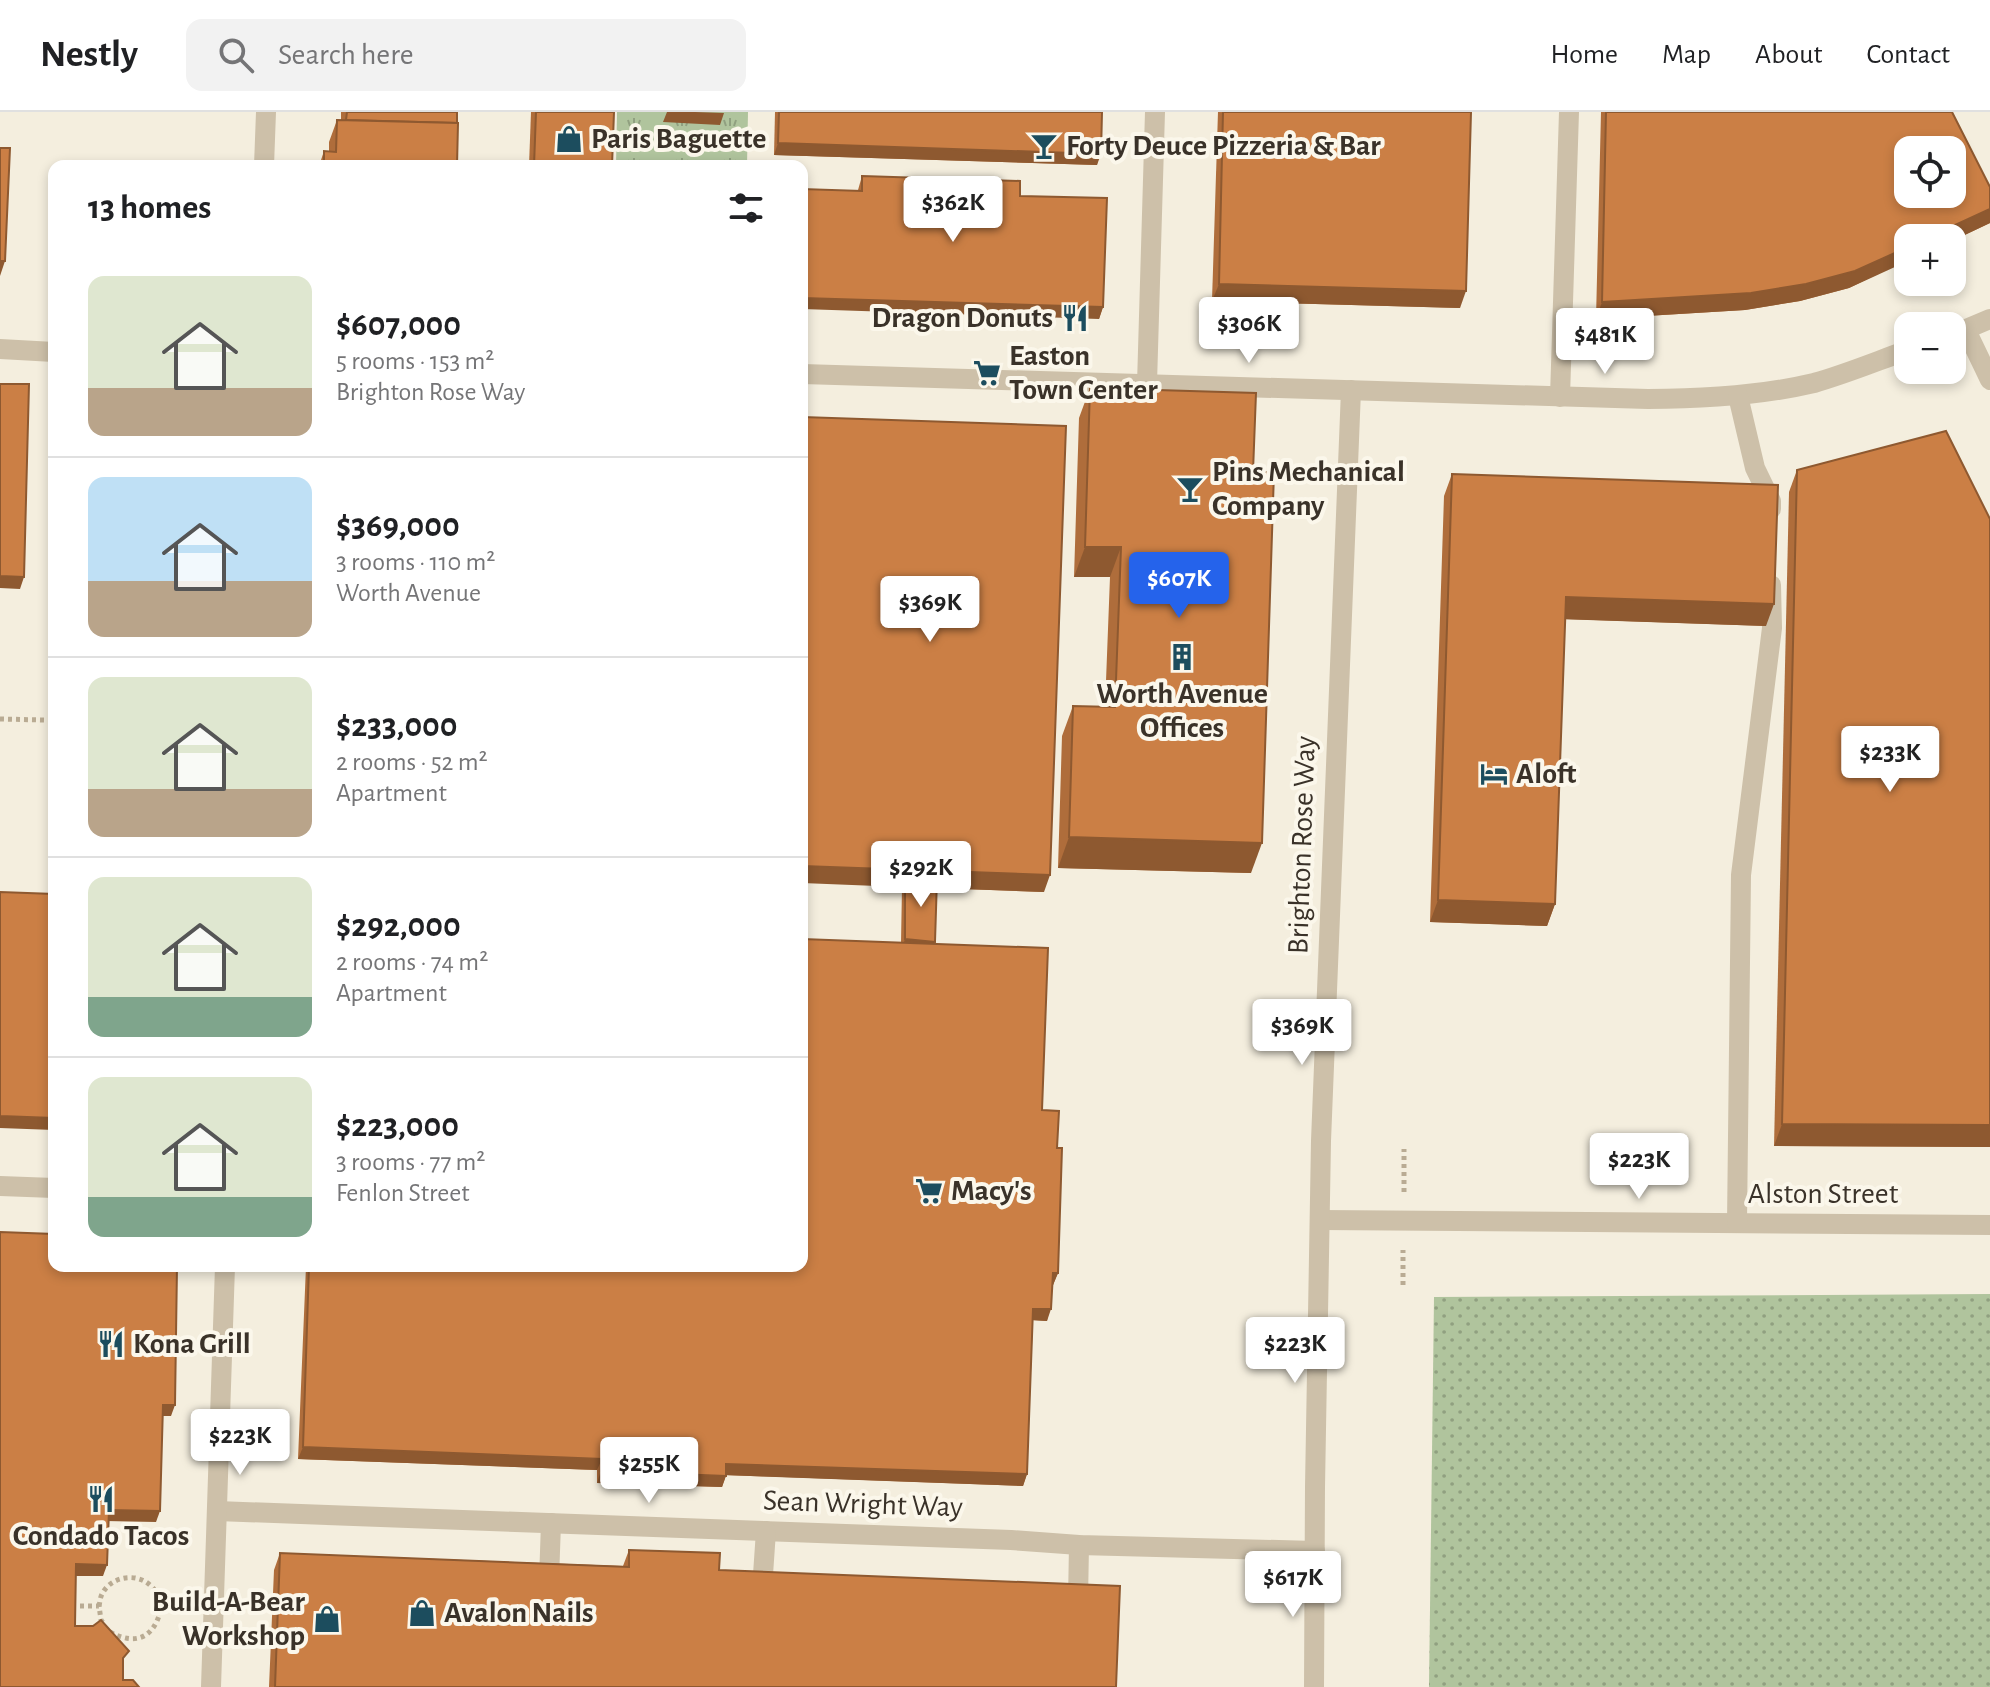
<!DOCTYPE html>
<html lang="en">
<head>
<meta charset="utf-8">
<style>
	body { margin:0; font-family:"Alegreya Sans",sans-serif; background:#f2f2f2; color:#202124; height:100vh; display:flex; flex-direction:column; font-size:30px; white-space:nowrap }
	* { box-sizing:border-box; margin:0 }
	p { font-size:26px; color:#757577 }
	.icon { flex:none; width:44px; height:44px; fill:none; stroke:currentColor; stroke-width:2; stroke-linecap:round; stroke-linejoin:round }
	.map { position:relative; flex:1; overflow:hidden }
	.drawer { position:absolute; left:48px; top:48px; width:760px; height:1112px; display:flex; flex-direction:column; background:#fff; border-radius:16px; box-shadow:0 4px 12px #0003 }
	.drawer>* { flex:none }
	.tools { position:absolute; left:1894px; top:24px; display:grid; gap:16px }
	.tools a { display:grid; place-items:center; width:72px; height:72px; border-radius:16px; background:#fff; box-shadow:0 4px 12px #0003; font-size:40px }
	.price { position:absolute; translate:-50% -68px; padding:0 18px; border-radius:8px; background:#fff; color:#222; font-size:26px; line-height:52px; filter:drop-shadow(0 2px 4px #0008) }
	.price::after { content:''; position:absolute; left:50%; top:48px; width:24px; height:18px; margin-left:-12px; background:inherit; clip-path:polygon(0 0,100% 0,50% 100%) }
	.price.active { background:#2563eb; color:#fff }
	ul { padding:0; list-style:none }
	li { display:flex; align-items:center; gap:24px; height:200px; padding:0 40px }
	li+li { border-top:2px solid #e0e0e0 }
	li span { display:grid; place-items:center; flex:none; width:224px; height:160px; border-radius:16px; color:#555 }
	li>.icon { margin-inline-start:auto }
	span .icon { width:96px; height:96px; fill:#fffc; stroke-width:1 }
	li b { font-size:34px }
	h2 { display:flex; justify-content:space-between; align-items:center; height:96px; padding:0 40px; font-size:34px }
	header { display:flex; align-items:center; gap:48px; box-sizing:border-box; height:112px; padding:0 40px; background:#fff; border-bottom:2px solid #e0e0e0 }
	header strong { font-size:38px }
	nav { display:flex; gap:44px; margin-inline-start:auto; font-size:28px }
	.search { width:560px; height:72px; background:#f2f2f2; display:flex; align-items:center; gap:20px; box-sizing:border-box; padding:0 28px; border-radius:16px; color:#757577; font-size:30px }
	.map>svg:first-child { display:block }
</style>
</head>
<body>
<header>
<strong>Nestly</strong>
<div class="search"><svg class="icon" aria-label="search" viewBox="0 0 24 24"><circle cx="10" cy="10" r="6"/><path d="M15 15l6 6"/></svg>Search here</div>
<nav><a>Home</a><a>Map</a><a>About</a><a>Contact</a></nav>
</header>
<div class="map">
<svg width="1990" height="1575" viewBox="0 0 1990 1575">
	<defs>
		<pattern id="grass-dots" width="8" height="8" patternUnits="userSpaceOnUse" patternTransform="scale(2)"><rect width="8" height="8" fill="#b0c49d"/><path d="M2 2h.1M6 6h.1" fill="none" stroke="#90a080" stroke-width="1.8" stroke-linecap="round"/></pattern>
		<pattern id="park-tufts" width="24" height="20" patternUnits="userSpaceOnUse" patternTransform="scale(2)"><rect width="24" height="20" fill="#b0c49d"/><path d="M3 7l-1-3M5 7V3M7 7l1-3M15 17l-1-3M17 17v-4M19 17l1-3" fill="none" stroke="#90a080"/></pattern>
	</defs>
	<rect width="100%" height="100%" fill="#f4eede"/>
	<path fill="url(#grass-dots)" d="M 1990,1182 L 1990,1575 L 1429,1575 L 1434,1185 Z"/>
	<path fill="url(#park-tufts)" d="M 617,0 L 748,0 L 747,54 L 616,54 Z"/>
	<g fill="none" stroke-linecap="round" stroke-linejoin="round">
		<g stroke="#b9ab93" stroke-width="5" stroke-dasharray="4 4" stroke-linecap="butt">
			<path d="M 0,607 L 44,608"/>
			<path d="M 1404,1080 L 1404,1037"/>
			<path d="M 1403,1173 L 1403,1138"/>
			<path d="M 72,1494 L 99,1494 L 101,1508 L 104,1512"/>
			<path d="M 99,1494 C 100,1490 100,1486 102,1482 C 111,1464 137,1460 151,1474 C 158,1480 159,1488 161,1497"/>
			<path d="M 110,1520 C 136,1534 154,1526 161,1497 L 185,1497"/>
		</g>
		<g stroke="#cdc0a9" stroke-width="20">
			<path d="M 264,54 L 266,0"/>
			<path d="M 1966,218 L 1990,268"/>
			<path d="M 1952,223 L 1990,207"/>
			<path d="M 0,237 L 54,240"/>
			<path d="M 802,262 L 1648,287 C 1704,287 1759,284 1814,271 C 1846,262 1877,249 1908,238"/>
			<path d="M 1147,272 L 1155,0"/>
			<path d="M 1738,284 L 1755,356 L 1771,389 L 1771,397"/>
			<path d="M 1560,285 L 1569,0"/>
			<path d="M 0,1074 L 54,1076"/>
			<path d="M 1320,1108 L 1990,1113"/>
			<path d="M 1737,1111 L 1741,763 L 1772,516 L 1771,473"/>
			<path d="M 217,1399 L 1011,1428 L 1079,1433 L 1315,1439"/>
			<path d="M 549,1468 L 551,1411"/>
			<path d="M 762,1477 L 766,1419"/>
			<path d="M 1078,1489 L 1079,1433"/>
			<path d="M 211,1575 L 225,1154"/>
			<path d="M 1314,1575 L 1315,1375 L 1321,1029 L 1351,278"/>
		</g>
	</g>
	<g fill="#af6d3b">
		<path d="M 341,0 L 457,0 L 457,54 L 319,54 L 324,39 L 329,40 L 329,30 L 337,8 L 341,8 Z"/>
		<path d="M 531,0 L 614,0 L 612,54 L 529,54 Z"/>
		<path d="M 775,0 L 1102,0 L 1097,53 L 774,43 Z"/>
		<path d="M 1218,0 L 1471,0 L 1460,196 L 1212,189 Z"/>
		<path d="M 1601,0 L 1952,0 L 1990,75 L 1990,111 L 1952,129 L 1952,126 L 1849,176 L 1800,189 L 1745,198 L 1596,207 Z"/>
		<path d="M 862,64 L 1020,84 L 1103,195 L 1099,207 L 858,78 Z"/>
		<path d="M 1090,276 L 1253,360 L 1251,761 L 1058,756 L 1062,624 L 1073,594 L 1105,595 L 1110,465 L 1074,465 L 1079,306 Z"/>
		<path d="M 802,305 L 1044,780 L 937,776 L 934,832 L 1042,998 L 1057,1036 L 1058,1161 L 1053,1173 L 1052,1173 L 1047,1209 L 1033,1208 L 1027,1362 L 1023,1374 L 726,1363 L 722,1375 L 597,1371 L 597,1358 L 298,1347 L 306,1154 L 802,1154 L 901,831 L 902,775 Z"/>
		<path d="M 1797,358 L 1990,1035 L 1774,1034 L 1789,380 Z"/>
		<path d="M 1452,362 L 1766,514 L 1565,507 L 1555,792 L 1547,814 L 1430,810 L 1444,384 Z"/>
		<path d="M 629,1438 L 719,1458 L 1116,1575 L 269,1575 L 274,1458 L 280,1441 L 623,1454 Z"/>
	</g>
	<g fill="#8e5930">
		<path d="M 667,0 L 695,0 L 724,1 L 720,13 L 663,10 Z"/>
		<path d="M 778,31 L 1101,42 L 1097,53 L 774,43 Z"/>
		<path d="M 1990,97 L 1990,111 L 1952,129 L 1952,126 L 1927,126 Z"/>
		<path d="M 1908,135 L 1908,149 L 1849,176 L 1800,189 L 1745,198 L 1596,207 L 1602,190 Z"/>
		<path d="M 0,149 L 5,149 L 0,164 Z"/>
		<path d="M 1219,172 L 1466,179 L 1460,196 L 1212,189 Z"/>
		<path d="M 802,186 L 1103,195 L 1099,207 L 802,197 Z"/>
		<path d="M 1085,435 L 1121,435 L 1110,465 L 1074,465 Z"/>
		<path d="M 0,464 L 24,465 L 20,477 L 0,476 Z"/>
		<path d="M 1566,485 L 1774,492 L 1766,514 L 1558,507 Z"/>
		<path d="M 1069,725 L 1262,731 L 1251,761 L 1058,756 Z"/>
		<path d="M 802,754 L 1050,763 L 1044,780 L 905,775 L 905,766 L 902,775 L 802,771 Z"/>
		<path d="M 1438,788 L 1555,792 L 1547,814 L 1430,810 Z"/>
		<path d="M 905,827 L 935,830 L 931,841 L 901,839 Z"/>
		<path d="M 0,1004 L 54,1006 L 54,1018 L 0,1016 Z"/>
		<path d="M 1782,1012 L 1990,1013 L 1990,1035 L 1774,1034 Z"/>
		<path d="M 1053,1161 L 1058,1161 L 1053,1173 L 1048,1173 Z"/>
		<path d="M 1033,1197 L 1051,1197 L 1047,1209 L 1029,1208 Z"/>
		<path d="M 163,1293 L 175,1293 L 171,1304 L 159,1304 Z"/>
		<path d="M 303,1335 L 602,1347 L 597,1358 L 298,1347 Z"/>
		<path d="M 726,1352 L 1027,1362 L 1023,1374 L 722,1363 Z"/>
		<path d="M 601,1359 L 726,1364 L 722,1375 L 597,1371 Z"/>
		<path d="M 109,1398 L 160,1399 L 156,1410 L 105,1409 Z"/>
		<path d="M 76,1452 L 107,1453 L 103,1464 L 71,1464 Z"/>
	</g>
	<g fill="#cb7f45" stroke="#8e5930" stroke-width="2" fill-rule="evenodd">
		<path d="M 347,0 L 457,0 L 457,11 L 346,8 Z"/>
		<path d="M 536,0 L 614,0 L 612,54 L 534,54 Z"/>
		<path d="M 779,0 L 1102,0 L 1101,42 L 778,31 Z"/>
		<path d="M 1223,0 L 1471,0 L 1466,179 L 1219,172 Z"/>
		<path d="M 1606,0 L 1952,0 L 1990,75 L 1990,97 L 1927,126 L 1908,126 L 1908,135 L 1855,159 L 1806,172 L 1751,181 L 1602,190 ZM 1908,38 L 1952,38 L 1952,82 L 1908,82 Z"/>
		<path d="M 337,8 L 458,11 L 457,54 L 324,54 L 324,39 L 336,40 Z"/>
		<path d="M 0,36 L 10,36 L 5,149 L 0,149 Z"/>
		<path d="M 862,64 L 1020,69 L 1020,84 L 1107,86 L 1103,195 L 802,186 L 802,77 L 862,79 Z"/>
		<path d="M 0,272 L 29,272 L 24,465 L 0,464 Z"/>
		<path d="M 1090,276 L 1256,281 L 1253,360 L 1274,360 L 1262,731 L 1069,725 L 1073,594 L 1115,595 L 1121,435 L 1085,435 Z"/>
		<path d="M 802,305 L 1066,314 L 1050,763 L 802,754 Z"/>
		<path d="M 1946,319 L 1990,407 L 1990,1013 L 1782,1012 L 1797,358 Z"/>
		<path d="M 1452,362 L 1778,373 L 1774,492 L 1566,485 L 1555,792 L 1438,788 Z"/>
		<path d="M 905,766 L 937,766 L 935,830 L 905,827 Z"/>
		<path d="M 0,780 L 54,782 L 54,1006 L 0,1004 Z"/>
		<path d="M 802,827 L 1048,836 L 1042,998 L 1059,999 L 1057,1036 L 1062,1036 L 1058,1161 L 1053,1161 L 1051,1197 L 1033,1197 L 1027,1362 L 726,1352 L 726,1364 L 601,1359 L 602,1347 L 303,1335 L 309,1154 L 802,1154 Z"/>
		<path d="M 0,1120 L 54,1122 L 54,1154 L 177,1154 L 175,1293 L 163,1293 L 160,1399 L 109,1398 L 107,1453 L 76,1452 L 75,1514 L 93,1514 L 101,1508 L 129,1539 L 123,1546 L 123,1568 L 133,1568 L 139,1575 L 0,1575 Z"/>
		<path d="M 629,1438 L 720,1441 L 719,1458 L 1120,1474 L 1116,1575 L 275,1575 L 280,1441 L 629,1455 Z"/>
	</g>
	<defs>
		<g id="shop-bare" transform="scale(2.16)"><path d="M-5-2.5h2.3a2.7 3.5 0 0 1 5.4 0H5L5.5 6h-11ZM-1.5-2.5h3a1.5 2.3 0 0 0-3 0Z" fill="#1c4d5e" stroke="#fbf7eb" stroke-width="2.5" paint-order="stroke"/></g>
		<g id="bar-bare" transform="scale(2.16)"><path d="M-6-5H6L.8 .8V4.5H3.5V6h-7V4.5H-.8V.8Z" fill="#1c4d5e" stroke="#fbf7eb" stroke-width="2.5" paint-order="stroke"/></g>
		<g id="restaurant-bare" transform="scale(2.16)"><path d="M-5-6h1v4h1v-4h1v4h1v-4h1v5L-1.5 .5V6h-2V.5L-5-1ZM5-6V6H3V1.5H1.5Q1.5-4 5-6Z" fill="#1c4d5e" stroke="#fbf7eb" stroke-width="2.5" paint-order="stroke"/></g>
		<g id="supermarket-bare" transform="scale(2.16)"><path d="M-6-5.5h2.5l.6 2H6L4.5 2H-2.5L-4.4-4H-6ZM-1.5 3.2a1.3 1.3 0 1 0 .1 0ZM3 3.2a1.3 1.3 0 1 0 .1 0Z" fill="#1c4d5e" stroke="#fbf7eb" stroke-width="2.5" paint-order="stroke"/></g>
		<g id="building-bare" transform="scale(2.16)"><path d="M-4-6H4V6H1V3H-1V6H-4ZM-2.5-4.3h1.7v1.8h-1.7ZM.8-4.3h1.7v1.8H.8ZM-2.5-1h1.7V.8h-1.7ZM.8-1h1.7V.8H.8Z" fill="#1c4d5e" stroke="#fbf7eb" stroke-width="2.5" paint-order="stroke"/></g>
		<g id="hotel-bare" transform="scale(2.16)"><path d="M-6-4.5h1.5V1H6V5H4.5V3h-9V5H-6ZM-4 0a1.8 1.8 0 1 1 3.6 0ZM.5 0V-2.5h3Q6-2.5 6 0Z" fill="#1c4d5e" stroke="#fbf7eb" stroke-width="2.5" paint-order="stroke"/></g>
	</defs>
	<g fill-rule="evenodd">
		<use href="#shop-bare" x="569" y="27"/>
		<use href="#bar-bare" x="1044" y="34"/>
		<use href="#restaurant-bare" x="1075" y="206"/>
		<use href="#supermarket-bare" x="987" y="261"/>
		<use href="#bar-bare" x="1190" y="377"/>
		<use href="#building-bare" x="1182" y="545"/>
		<use href="#hotel-bare" x="1494" y="662"/>
		<use href="#supermarket-bare" x="929" y="1079"/>
		<use href="#restaurant-bare" x="111" y="1232"/>
		<use href="#restaurant-bare" x="101" y="1387"/>
		<use href="#shop-bare" x="422" y="1501"/>
		<use href="#shop-bare" x="327" y="1507"/>
	</g>
	<g text-anchor="middle" dominant-baseline="central" stroke-width="8" stroke-linejoin="round" paint-order="stroke">
		<g font-size="30" font-weight="bold" fill="#3a3229" stroke="#fbf7eb" text-anchor="start">
			<text x="591" y="27">Paris Baguette</text>
			<text x="1066" y="34">Forty Deuce Pizzeria &amp; Bar</text>
			<text x="1053" y="206" text-anchor="end">Dragon Donuts</text>
			<text x="1009" y="244">Easton<tspan x="1009" dy="34">Town Center</tspan></text>
			<text x="1212" y="360">Pins Mechanical<tspan x="1212" dy="34">Company</tspan></text>
			<text x="1182" y="582" text-anchor="middle">Worth Avenue<tspan x="1182" dy="34">Offices</tspan></text>
			<text x="1516" y="662">Aloft</text>
			<text x="951" y="1079">Macy's</text>
			<text x="133" y="1232">Kona Grill</text>
			<text x="101" y="1424" text-anchor="middle">Condado Tacos</text>
			<text x="305" y="1490" text-anchor="end">Build-A-Bear<tspan x="305" dy="34">Workshop</tspan></text>
			<text x="444" y="1501">Avalon Nails</text>
		</g>
		<g font-size="30" fill="#3a3229" stroke="#fbf7eb">
			<text transform="translate(1302 733) rotate(-88)">Brighton Rose Way</text>
			<text x="1823" y="1082">Alston Street</text>
			<text transform="translate(863 1392) rotate(2)">Sean Wright Way</text>
		</g>
	</g>
</svg>
<div class="tools">
<a><svg class="icon" aria-label="locate" viewBox="0 0 24 24"><circle cx="12" cy="12" r="6"/><path d="M12 2v4M12 18v4M2 12h4M18 12h4"/></svg></a>
<a>+</a>
<a>−</a>
</div>
<b class="price" style="left:953px;top:132px">$362K</b>
<b class="price" style="left:1249px;top:253px">$306K</b>
<b class="price" style="left:1605px;top:264px">$481K</b>
<b class="price active" style="left:1179px;top:508px">$607K</b>
<b class="price" style="left:930px;top:532px">$369K</b>
<b class="price" style="left:1890px;top:682px">$233K</b>
<b class="price" style="left:921px;top:797px">$292K</b>
<b class="price" style="left:1302px;top:955px">$369K</b>
<b class="price" style="left:1639px;top:1089px">$223K</b>
<b class="price" style="left:1295px;top:1273px">$223K</b>
<b class="price" style="left:240px;top:1365px">$223K</b>
<b class="price" style="left:649px;top:1393px">$255K</b>
<b class="price" style="left:1293px;top:1507px">$617K</b>
<section class="drawer">
<h2>13 homes<svg class="icon" aria-label="filters" viewBox="0 0 24 24"><path d="M4 7h16M4 17h16"/><circle cx="9" cy="7" r="2"/><circle cx="15" cy="17" r="2"/></svg></h2>
<ul>
<li><span style="background:linear-gradient(#dfe7d0 70%,#b9a48a 0)"><svg class="icon" aria-label="home" viewBox="0 0 24 24"><path d="M3 11l9-7 9 7M6 9v11h12V9"/></svg></span><div><b>$607,000</b><p>5 rooms · 153 m²</p><p>Brighton Rose Way</p></div></li>
<li><span style="background:linear-gradient(#bfe0f5 65%,#b9a48a 0)"><svg class="icon" aria-label="home" viewBox="0 0 24 24"><path d="M3 11l9-7 9 7M6 9v11h12V9"/></svg></span><div><b>$369,000</b><p>3 rooms · 110 m²</p><p>Worth Avenue</p></div></li>
<li><span style="background:linear-gradient(#dfe7d0 70%,#b9a48a 0)"><svg class="icon" aria-label="home" viewBox="0 0 24 24"><path d="M3 11l9-7 9 7M6 9v11h12V9"/></svg></span><div><b>$233,000</b><p>2 rooms · 52 m²</p><p>Apartment</p></div></li>
<li><span style="background:linear-gradient(#dfe7d0 75%,#7fa58c 0)"><svg class="icon" aria-label="home" viewBox="0 0 24 24"><path d="M3 11l9-7 9 7M6 9v11h12V9"/></svg></span><div><b>$292,000</b><p>2 rooms · 74 m²</p><p>Apartment</p></div></li>
<li><span style="background:linear-gradient(#dfe7d0 75%,#7fa58c 0)"><svg class="icon" aria-label="home" viewBox="0 0 24 24"><path d="M3 11l9-7 9 7M6 9v11h12V9"/></svg></span><div><b>$223,000</b><p>3 rooms · 77 m²</p><p>Fenlon Street</p></div></li>
</ul>
</section>
</div>
</body>
</html>
